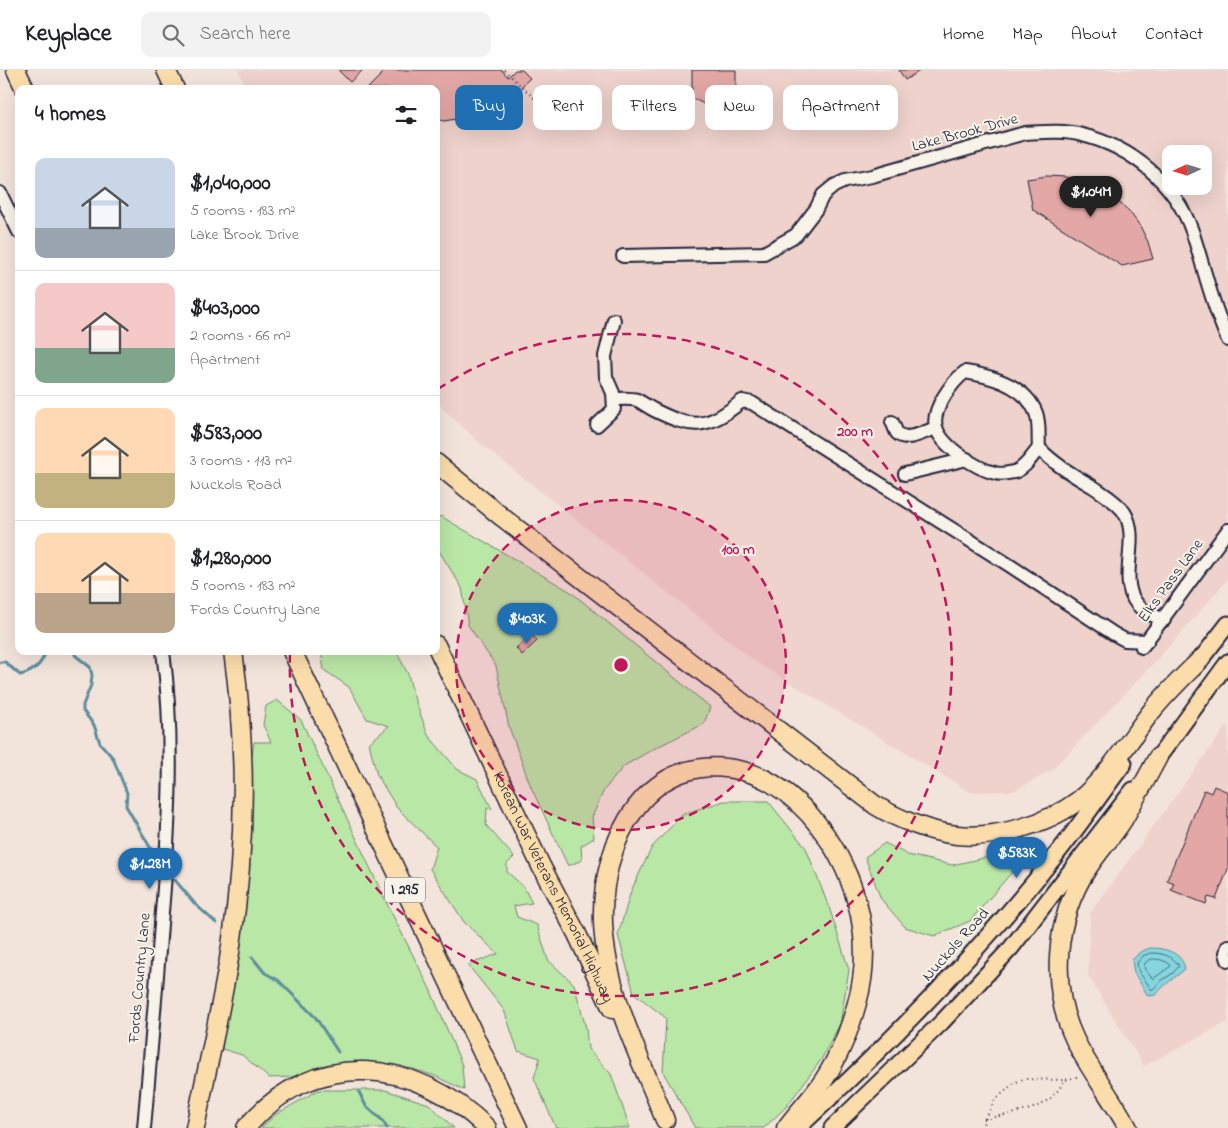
<!DOCTYPE html>
<html lang="en">
<head>
<meta charset="utf-8">
<style>
	body { margin:0; font-family:"Indie Flower",sans-serif; background:#f2f2f2; color:#202124; height:100vh; display:flex; flex-direction:column; font-size:19px; white-space:nowrap }
	* { box-sizing:border-box; margin:0 }
	p { font-size:16px; color:#757577 }
	.icon { flex:none; width:28px; height:28px; fill:none; stroke:currentColor; stroke-width:2; stroke-linecap:round; stroke-linejoin:round }
	.map { position:relative; flex:1; overflow:hidden }
	.side { position:absolute; left:15px; top:15px; width:425px; height:570px; display:flex; flex-direction:column; background:#fff; border-radius:10px; box-shadow:0 5px 20px #0002 }
	.side>* { flex:none }
	.guide { position:absolute; left:455px; top:15px; width:475px; height:45px; display:flex; gap:10px }
	.needle { width:32px; rotate:266deg }
	.buttons { position:absolute; left:1162px; top:75px; display:grid; gap:10px }
	.buttons a { display:grid; place-items:center; width:50px; height:50px; border-radius:10px; background:#fff; box-shadow:0 5px 20px #0002; font-size:25px }
	.price { position:absolute; translate:-50% -42px; padding:0 11px; border-radius:18px; background:#1f6fb2; color:#fff; font-size:16px; line-height:32px; filter:drop-shadow(0 1px 2px #0008) }
	.price::after { content:''; position:absolute; left:50%; top:30px; width:15px; height:11px; margin-left:-8px; background:inherit; clip-path:polygon(0 0,100% 0,50% 100%) }
	.price.active { background:#222; color:#fff }
	ul { padding:0; list-style:none }
	li { display:flex; align-items:center; gap:15px; height:125px; padding:0 20px }
	li+li { border-top:1px solid #e0e0e0 }
	li span { display:grid; place-items:center; flex:none; width:140px; height:100px; border-radius:10px; color:#555 }
	li>.icon { margin-inline-start:auto }
	span .icon { width:60px; height:60px; fill:#fffc; stroke-width:1 }
	li b { font-size:21px }
	h2 { display:flex; justify-content:space-between; align-items:center; height:60px; padding:0 20px; font-size:21px }
	.tag { padding:0 18px; border-radius:10px; background:#fff; box-shadow:0 5px 20px #0002; font-size:18px; line-height:45px }
	.tag.active { background:#1f6fb2; color:#fff }
	header { display:flex; align-items:center; gap:30px; box-sizing:border-box; height:70px; padding:0 25px; background:#fff; border-bottom:1px solid #e0e0e0 }
	header strong { font-size:24px }
	nav { display:flex; gap:28px; margin-inline-start:auto; font-size:18px }
	.search { width:350px; height:45px; background:#f2f2f2; display:flex; align-items:center; gap:12px; box-sizing:border-box; padding:0 18px; border-radius:10px; color:#757577; font-size:19px }
	.map>svg:first-child { display:block }
</style>
</head>
<body>
<header>
<strong>Keyplace</strong>
<div class="search"><svg class="icon" aria-label="search" viewBox="0 0 24 24"><circle cx="10" cy="10" r="6"/><path d="M15 15l6 6"/></svg>Search here</div>
<nav><a>Home</a><a>Map</a><a>About</a><a>Contact</a></nav>
</header>
<div class="map">
<svg width="1228" height="1058" viewBox="0 0 1228 1058">
	<rect width="100%" height="100%" fill="#f3e4db"/>
	<filter id="ink" filterUnits="userSpaceOnUse"><feTurbulence type="fractalNoise" baseFrequency=".02" numOctaves="2"/><feDisplacementMap in="SourceGraphic" scale="10" xChannelSelector="R" yChannelSelector="G"/><feConvolveMatrix kernelMatrix="1 2 1 2 8 2 1 2 1" color-interpolation-filters="sRGB"/></filter>
	<g filter="url(#ink)">
		<g fill="#eed2cb" fill-rule="evenodd">
			<path d="M 238,0 L 1228,0 L 1228,509 L 1158,589 L 1052,700 L 1014,721 L 970,722 L 754,591 L 481,374 L 436,332 L 436,19 L 247,19 ZM 1171,84 L 1204,84 L 1204,116 L 1171,116 Z"/>
			<path d="M 1228,654 L 1228,952 L 1144,996 L 1088,906 L 1090,843 Z"/>
		</g>
		<g fill="#b9e7a6" stroke="#6e8470">
			<path d="M 436,446 L 442,447 L 571,522 L 710,637 L 704,654 L 655,678 L 624,696 L 604,720 L 592,747 L 594,768 L 581,776 L 582,790 L 568,796 L 531,717 L 509,657 L 496,596 L 468,555 L 462,518 L 436,476 Z"/>
			<path d="M 321,581 L 396,581 L 408,604 L 413,624 L 428,665 L 457,699 L 477,709 L 492,739 L 487,738 L 486,755 L 514,787 L 507,794 L 507,802 L 523,816 L 532,833 L 514,836 L 517,847 L 537,855 L 548,890 L 574,914 L 586,958 L 588,979 L 611,1004 L 630,1058 L 556,1058 L 534,1008 L 540,988 L 518,981 L 504,940 L 468,895 L 498,884 L 464,852 L 430,799 L 437,777 L 397,738 L 377,705 L 369,673 L 389,656 L 367,649 L 349,617 L 324,600 Z"/>
			<path d="M 277,630 L 301,650 L 388,836 L 430,919 L 462,995 L 464,1020 L 435,1006 L 413,999 L 369,994 L 330,996 L 292,1007 L 269,1008 L 242,985 L 222,979 L 241,846 L 250,697 L 254,672 L 271,672 L 263,655 L 266,636 Z"/>
			<path d="M 724,731 L 768,731 L 806,778 L 830,840 L 849,900 L 840,954 L 821,990 L 786,1037 L 764,1058 L 695,1058 L 663,1002 L 666,948 L 634,923 L 618,865 L 631,821 L 652,777 L 683,744 Z"/>
			<path d="M 1023,771 L 1030,781 L 970,851 L 934,866 L 905,857 L 881,829 L 865,787 L 885,773 L 908,785 L 952,795 L 988,787 Z"/>
			<path d="M 318,1020 L 385,1020 L 429,1034 L 454,1058 L 261,1058 L 275,1045 Z"/>
		</g>
		<path fill="#85d5de" stroke="#5d8d9d" d="M 1150,878 C 1165,878 1182,882 1185,899 C 1174,909 1165,913 1156,925 L 1148,926 L 1134,903 L 1132,890 L 1140,882 Z"/>
		<g fill="none" stroke-linecap="round" stroke-linejoin="round">
			<g stroke="#4a6a7c" stroke-width="1">
				<path d="M 1151,883 C 1163,883 1173,886 1179,896 L 1173,903 L 1161,911 L 1152,920 L 1139,902 L 1137,893 L 1143,886 Z"/>
				<path d="M 1152,889 C 1158,889 1167,890 1171,896 L 1153,909 L 1145,900 L 1144,895 L 1146,892 Z"/>
			</g>
			<g stroke="#5d8d9d" stroke-width="3">
				<path d="M 74,581 L 75,585 L 90,597 L 92,605 L 91,615 L 83,635 L 83,641 L 94,655 L 100,673 L 113,688 L 127,723 L 126,736 L 154,784"/>
				<path d="M 0,592 L 5,592 L 20,605 C 34,602 42,594 46,581"/>
				<path d="M 175,810 L 195,834 L 216,853"/>
				<path d="M 252,887 L 265,903 L 278,910 L 316,948 L 338,982"/>
				<path d="M 359,1022 L 366,1036 L 382,1050 L 387,1058"/>
			</g>
		</g>
		<g fill="#e3a8a6" stroke="#22223b">
			<path d="M 338,0 L 363,0 L 350,12 Z"/>
			<path d="M 386,0 L 502,0 L 508,7 L 515,0 L 522,0 L 530,8 L 519,19 L 521,20 L 488,51 L 482,45 L 468,45 L 468,47 L 444,51 L 436,49 L 436,19 L 367,19 Z"/>
			<path d="M 692,0 L 736,0 L 736,50 L 692,28 Z"/>
			<path d="M 899,0 L 921,0 L 905,10 Z"/>
			<path d="M 1047,106 L 1066,107 L 1084,111 L 1108,123 L 1129,141 L 1140,156 L 1148,172 L 1153,189 L 1122,196 L 1033,140 L 1027,109 Z"/>
			<path d="M 532,565 L 537,571 L 522,585 L 516,578 Z"/>
			<path d="M 1214,716 L 1228,722 L 1228,799 L 1216,829 L 1208,827 L 1206,834 L 1171,820 L 1174,813 L 1167,810 L 1204,720 L 1211,723 Z"/>
		</g>
		<g fill="none" stroke-linecap="round" stroke-linejoin="round">
			<g stroke="#22223b" stroke-width="16">
				<g id="minor">
					<path d="M 0,123 L 19,162"/>
					<path d="M 623,186 L 764,183 L 796,165 L 816,139 L 823,125 L 834,116 L 845,111 L 872,106 L 1025,63 C 1044,62 1063,60 1082,65 C 1132,77 1175,113 1192,161 C 1204,197 1212,235 1228,270"/>
					<path d="M 614,329 C 621,329 630,328 637,330 C 643,333 648,337 654,340 C 694,360 707,359 742,331 L 752,333 L 1009,495 L 1114,564 L 1125,570 L 1147,571"/>
					<path d="M 892,352 C 894,355 895,360 897,363 C 906,373 926,361 936,358"/>
					<path d="M 597,355 L 614,339 L 613,323 L 606,307 L 605,286 L 614,250"/>
					<path d="M 1039,378 C 1032,386 1025,399 1014,402 C 1009,403 1000,405 995,403 C 977,399 941,376 936,357 C 931,340 952,312 965,302 C 991,306 1026,316 1036,343 C 1040,353 1038,368 1039,378 C 1055,395 1075,406 1095,418 C 1105,425 1117,432 1124,442 C 1143,471 1112,516 1143,540 C 1149,544 1157,547 1164,550"/>
					<path d="M 905,404 L 967,389"/>
					<path d="M 1142,577 L 1228,460"/>
					<path d="M 1228,876 L 1226,883 L 1228,890"/>
					<path d="M 144,1058 C 150,990 156,922 161,854 C 169,762 175,672 163,581"/>
				</g>
			</g>
			<g stroke="#22223b" stroke-width="19">
				<g id="major">
					<path d="M 1194,598 L 1228,554"/>
					<path d="M 1152,696 L 1228,592"/>
					<path d="M 798,1058 C 890,973 978,883 1056,785 C 1080,755 1101,724 1124,693"/>
					<path d="M 832,1058 L 942,952 L 1011,878 L 1133,720"/>
				</g>
			</g>
			<g stroke="#22223b" stroke-width="21">
				<g id="highway">
					<path d="M 16,0 L 25,19"/>
					<path d="M 166,0 L 175,19"/>
					<path d="M 436,393 L 502,447 L 875,735 C 898,749 929,762 957,765 C 996,769 1048,754 1079,730 C 1106,709 1130,669 1151,642 C 1166,623 1184,606 1201,589"/>
					<path id="s1" d="M 436,575 L 541,796 L 577,864 L 612,939"/>
					<path d="M 292,581 L 518,1058"/>
					<path d="M 665,1050 C 640,987 606,922 603,853 C 600,771 648,677 743,701 C 769,707 791,725 809,744 C 854,795 876,866 857,933 C 849,962 837,992 819,1017 C 809,1031 796,1044 786,1058"/>
					<path d="M 195,1058 C 207,997 222,937 231,876 C 246,777 247,680 233,581"/>
					<path d="M 246,1058 C 314,976 416,988 487,1058"/>
					<path d="M 1128,1058 C 1112,1028 1090,1001 1075,970 C 1049,916 1055,849 1087,799 C 1098,782 1112,767 1123,750 C 1135,729 1147,708 1158,687"/>
				</g>
			</g>
			<g stroke="#22223b" stroke-width="2" stroke-dasharray="1 4" stroke-linecap="butt">
				<path d="M 504,0 L 551,44"/>
				<path d="M 984,1049 C 1015,1042 1047,1043 1064,1011"/>
				<path d="M 981,1058 L 994,1031 L 1014,1013 L 1023,1009 L 1065,1010 L 1080,1006"/>
			</g>
			<use href="#minor" stroke="#f7f3e8" stroke-width="12"/>
			<use href="#major" stroke="#fbddab" stroke-width="15"/>
			<use href="#highway" stroke="#fbddab" stroke-width="18"/>
		</g>
	</g>
	<circle cx="621" cy="595" r="165" fill="#c2185b" fill-opacity=".12"/>
	<g fill="none" stroke="#c2185b" stroke-width="2.5" stroke-dasharray="9 6">
		<circle cx="621" cy="595" r="165"/>
		<path d="M438 319A331 331 0 1 1 290 583"/>
	</g>
	<g text-anchor="middle" dominant-baseline="central" stroke-width="4" stroke-linejoin="round" paint-order="stroke">
		<rect fill="#f7f3e8" stroke="#62616f" stroke-width="1" x="385" y="807.5" width="40" height="25" rx="4"/>
		<g font-size="15" font-weight="bold" fill="#22223b">
			<text x="405" y="820">I 295</text>
		</g>
		<g font-size="16" fill="#22223b" stroke="#f7f3e8">
			<text transform="translate(965 63) rotate(-15)">Lake Brook Drive</text>
			<text transform="translate(1171 511) rotate(-54)">Elks Pass Lane</text>
			<text stroke="none"><textPath href="#s1" startOffset="269">Korean War Veterans Memorial Highway</textPath></text>
			<text transform="translate(956 875) rotate(-48)">Nuckols Road</text>
			<text transform="translate(140 908) rotate(-85)">Fords Country Lane</text>
		</g>
	</g>
	<circle cx="621" cy="595" r="8" fill="#c2185b" stroke="#f7f3e8" stroke-width="2.5"/>
	<g font-size="15" text-anchor="middle" font-weight="bold" fill="#c2185b" stroke="#f7f3e8" stroke-width="4" stroke-linejoin="round" paint-order="stroke">
		<text x="855" y="366">200 m</text>
		<text x="738" y="484">100 m</text>
	</g>
</svg>
<div class="buttons">
<a><svg class="needle" viewBox="-14 -14 28 28"><path d="M0-13l5 13h-10z" fill="#e53935"/><path d="M0 13l5-13h-10z" fill="#757577"/></svg></a>
</div>
<b class="price active" style="left:1091px;top:148px">$1.04M</b>
<b class="price" style="left:527px;top:575px">$403K</b>
<b class="price" style="left:1017px;top:809px">$583K</b>
<b class="price" style="left:150px;top:820px">$1.28M</b>
<div class="guide">
<a class="tag active">Buy</a>
<a class="tag">Rent</a>
<a class="tag">Filters</a>
<a class="tag">New</a>
<a class="tag">Apartment</a>
</div>
<section class="side">
<h2>4 homes<svg class="icon" aria-label="filters" viewBox="0 0 24 24"><path d="M4 7h16M4 17h16"/><circle cx="9" cy="7" r="2"/><circle cx="15" cy="17" r="2"/></svg></h2>
<ul>
<li><span style="background:linear-gradient(#c9d6e8 70%,#9aa5b1 0)"><svg class="icon" aria-label="home" viewBox="0 0 24 24"><path d="M3 11l9-7 9 7M6 9v11h12V9"/></svg></span><div><b>$1,040,000</b><p>5 rooms · 183 m²</p><p>Lake Brook Drive</p></div></li>
<li><span style="background:linear-gradient(#f6c9c9 65%,#7fa58c 0)"><svg class="icon" aria-label="home" viewBox="0 0 24 24"><path d="M3 11l9-7 9 7M6 9v11h12V9"/></svg></span><div><b>$403,000</b><p>2 rooms · 66 m²</p><p>Apartment</p></div></li>
<li><span style="background:linear-gradient(#ffd9b3 65%,#c2b280 0)"><svg class="icon" aria-label="home" viewBox="0 0 24 24"><path d="M3 11l9-7 9 7M6 9v11h12V9"/></svg></span><div><b>$583,000</b><p>3 rooms · 113 m²</p><p>Nuckols Road</p></div></li>
<li><span style="background:linear-gradient(#ffd9b3 60%,#b9a48a 0)"><svg class="icon" aria-label="home" viewBox="0 0 24 24"><path d="M3 11l9-7 9 7M6 9v11h12V9"/></svg></span><div><b>$1,280,000</b><p>5 rooms · 183 m²</p><p>Fords Country Lane</p></div></li>
</ul>
</section>
</div>
</body>
</html>
